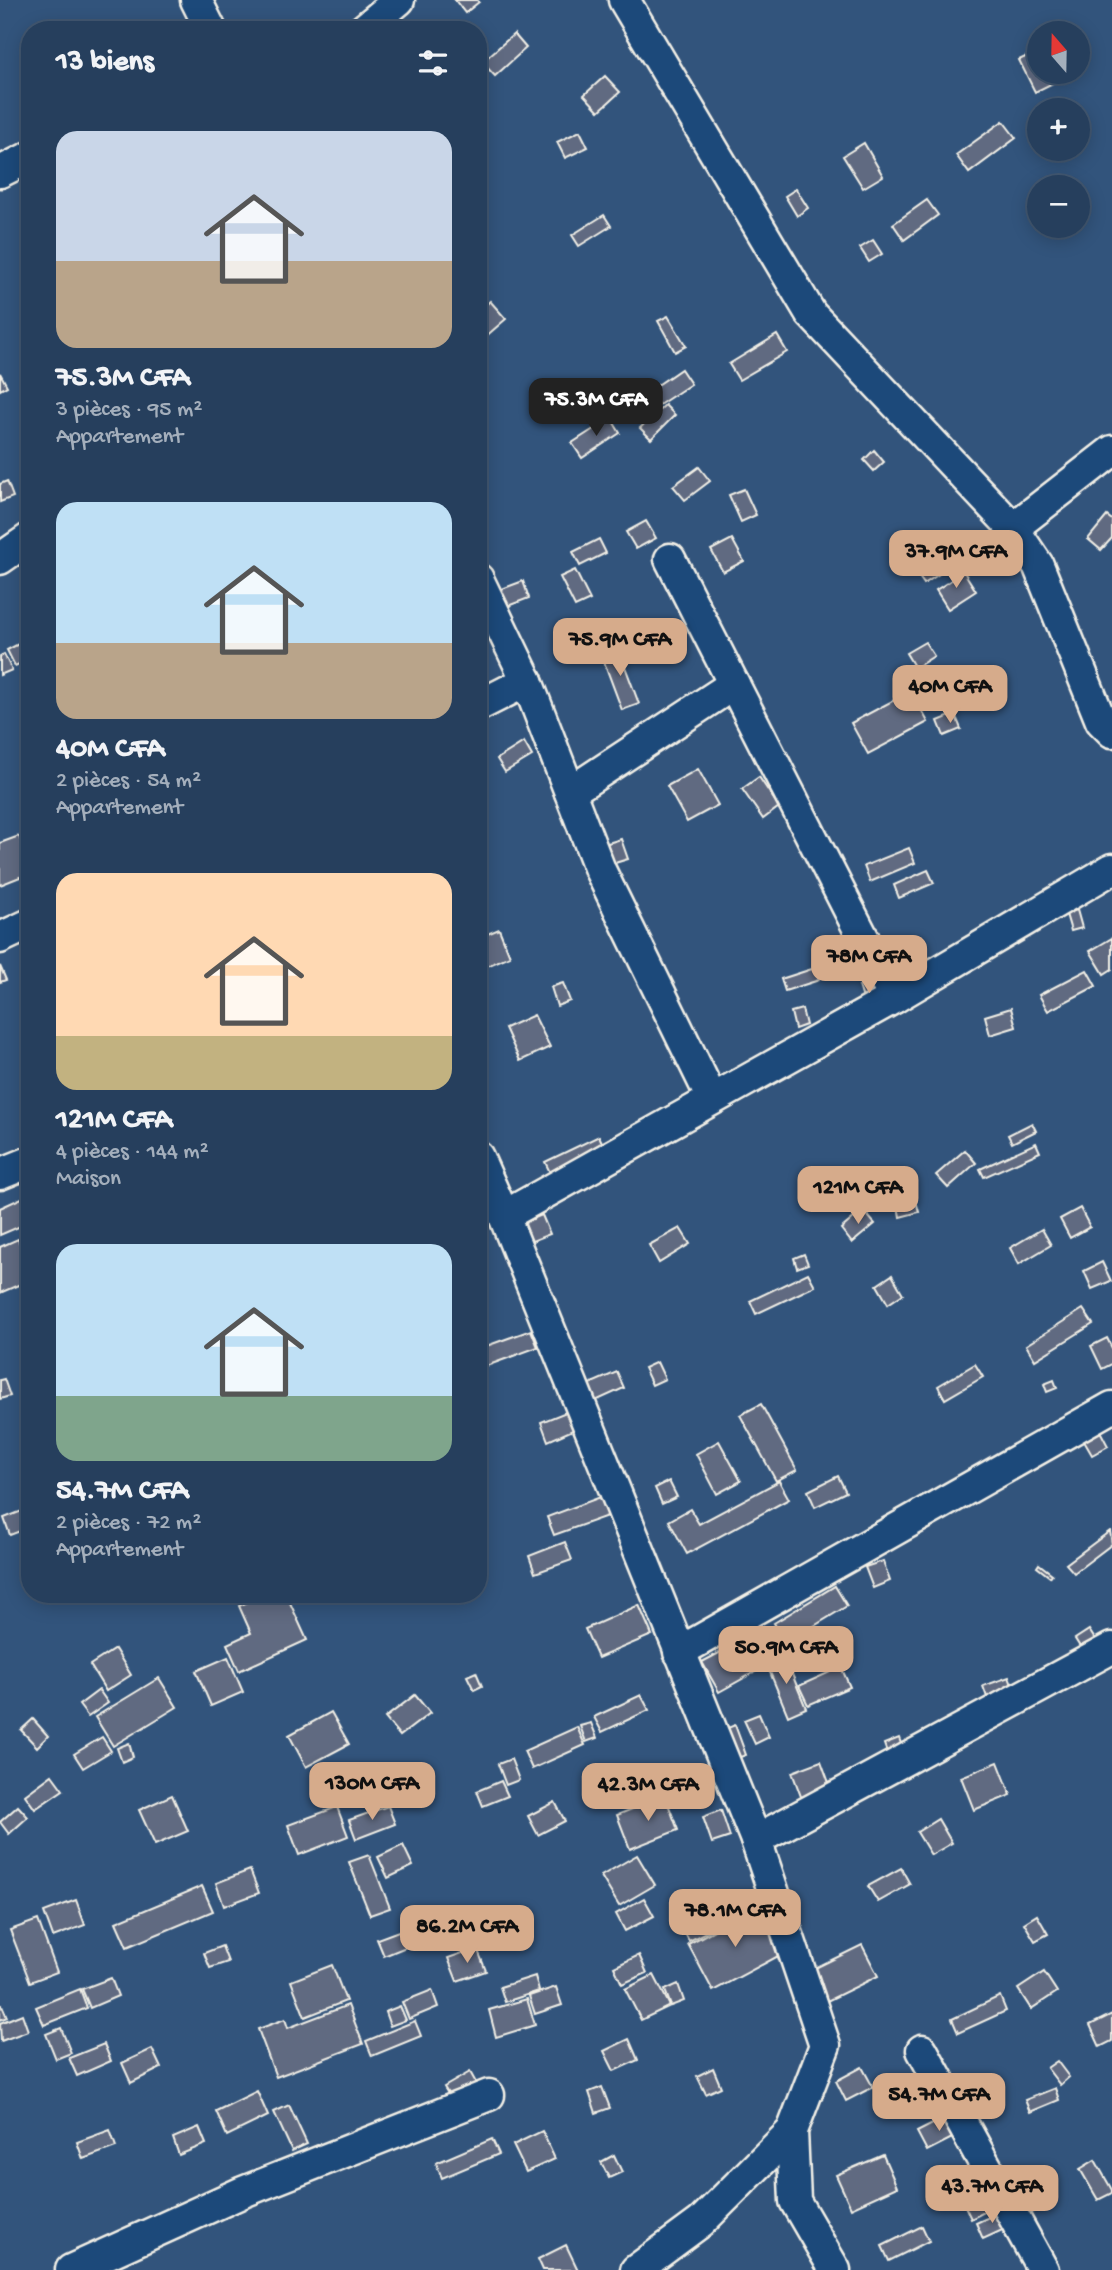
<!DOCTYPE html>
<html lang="fr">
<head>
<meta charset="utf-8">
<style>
	body { margin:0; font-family:"Gochi Hand",sans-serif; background:#324a66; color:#f1f3f6; height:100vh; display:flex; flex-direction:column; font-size:26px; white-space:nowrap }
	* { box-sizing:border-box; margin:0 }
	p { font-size:23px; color:#a4afbc }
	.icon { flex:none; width:38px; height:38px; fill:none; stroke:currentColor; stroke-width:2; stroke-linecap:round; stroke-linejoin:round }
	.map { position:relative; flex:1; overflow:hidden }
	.drawer { position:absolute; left:21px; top:21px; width:466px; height:1582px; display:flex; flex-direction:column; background:#263f5d; border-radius:28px; box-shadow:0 4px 18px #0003,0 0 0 2px #425872 }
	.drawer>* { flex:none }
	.needle { width:46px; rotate:340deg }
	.tools { position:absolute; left:1027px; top:21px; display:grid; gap:14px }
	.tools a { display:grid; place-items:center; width:63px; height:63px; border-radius:50%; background:#263f5d; box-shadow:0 4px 18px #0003,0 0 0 2px #425872; font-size:35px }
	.price { position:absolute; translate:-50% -60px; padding:0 16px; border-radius:14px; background:#d6ab8b; color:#111; font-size:23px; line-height:46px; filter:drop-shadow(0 2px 4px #0008) }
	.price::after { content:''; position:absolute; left:50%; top:42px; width:21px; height:16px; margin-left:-10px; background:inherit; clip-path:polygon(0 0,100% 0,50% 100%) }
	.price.current { background:#222; color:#fff }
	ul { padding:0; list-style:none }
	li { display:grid; align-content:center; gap:14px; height:371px; padding:0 35px }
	li span { display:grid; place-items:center; height:217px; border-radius:21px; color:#555 }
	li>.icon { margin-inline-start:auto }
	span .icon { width:126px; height:126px; fill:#fffc; stroke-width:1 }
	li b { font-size:30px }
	h2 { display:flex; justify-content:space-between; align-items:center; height:84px; padding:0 35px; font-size:30px }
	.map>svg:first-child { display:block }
</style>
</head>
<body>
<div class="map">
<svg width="1112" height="2270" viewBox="0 0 1112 2270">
	<rect width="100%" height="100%" fill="#32547c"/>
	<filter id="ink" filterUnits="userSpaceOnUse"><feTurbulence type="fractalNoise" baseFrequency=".0143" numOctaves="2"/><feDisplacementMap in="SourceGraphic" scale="14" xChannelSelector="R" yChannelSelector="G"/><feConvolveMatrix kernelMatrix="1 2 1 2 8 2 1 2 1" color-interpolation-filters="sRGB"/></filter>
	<g filter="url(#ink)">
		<g fill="#606a81" stroke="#f4f1e8" stroke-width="2">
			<path d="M 455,0 L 477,0 L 479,2 L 465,13 Z"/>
			<path d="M 514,34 L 526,48 L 495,76 L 482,62 Z"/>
			<path d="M 1040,50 L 1040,72 L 1061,72 L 1063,78 L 1035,92 L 1019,60 Z"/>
			<path d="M 605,76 L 620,92 L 599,111 L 584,95 Z"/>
			<path d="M 1003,121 L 1016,138 L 969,173 L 956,155 Z"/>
			<path d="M 580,131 L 588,147 L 565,158 L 557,142 Z"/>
			<path d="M 864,143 L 883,176 L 863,188 L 843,156 Z"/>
			<path d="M 796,189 L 808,208 L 797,216 L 785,196 Z"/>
			<path d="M 927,200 L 938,215 L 904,240 L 893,224 Z"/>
			<path d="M 604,215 L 611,226 L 579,246 L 572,235 Z"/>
			<path d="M 478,225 L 485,234 L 478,239 Z"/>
			<path d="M 873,240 L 882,254 L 869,262 L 860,248 Z"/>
			<path d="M 490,301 L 506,319 L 485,337 L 478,329 L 478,312 Z"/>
			<path d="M 668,316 L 686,346 L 675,352 L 658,321 Z"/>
			<path d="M 777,335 L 787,352 L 739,380 L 729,364 Z"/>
			<path d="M 681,369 L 691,384 L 659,405 L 649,391 Z"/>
			<path d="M 0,373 L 7,386 L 0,390 Z"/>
			<path d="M 665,405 L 675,415 L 651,439 L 640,428 Z"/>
			<path d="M 611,418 L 620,433 L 582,458 L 572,443 Z"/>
			<path d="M 874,450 L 884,462 L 874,471 L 864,460 Z"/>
			<path d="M 699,467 L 710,481 L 685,500 L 673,486 Z"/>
			<path d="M 7,481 L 13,497 L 0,502 L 0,484 Z"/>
			<path d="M 744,489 L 756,515 L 741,522 L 729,495 Z"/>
			<path d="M 1107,516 L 1112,520 L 1112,538 L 1101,550 L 1088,539 Z"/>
			<path d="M 646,521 L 656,538 L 636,549 L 626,532 Z"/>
			<path d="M 948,537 L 962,559 L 924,584 L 909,563 Z"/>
			<path d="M 599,539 L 606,553 L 580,566 L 573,552 Z"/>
			<path d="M 732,539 L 744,561 L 723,572 L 711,550 Z"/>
			<path d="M 575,570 L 590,600 L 575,607 L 560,577 Z"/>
			<path d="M 964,572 L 976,591 L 948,609 L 936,590 Z"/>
			<path d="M 523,581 L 529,598 L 497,610 L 491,593 Z"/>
			<path d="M 478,634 L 485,653 L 478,656 Z"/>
			<path d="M 30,638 L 30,659 L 15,666 L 7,650 Z"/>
			<path d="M 925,642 L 934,656 L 915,668 L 906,653 Z"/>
			<path d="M 617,645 L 639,704 L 622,710 L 600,651 Z"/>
			<path d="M 4,654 L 12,670 L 0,675 L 0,656 Z"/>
			<path d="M 911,691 L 928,722 L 868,754 L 851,723 Z"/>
			<path d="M 955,714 L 961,729 L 944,736 L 938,721 Z"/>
			<path d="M 524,742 L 532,756 L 505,772 L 497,759 Z"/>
			<path d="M 698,769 L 718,805 L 687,822 L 667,786 Z"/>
			<path d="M 759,777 L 779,807 L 763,819 L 742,789 Z"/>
			<path d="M 19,836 L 30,864 L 30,873 L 0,885 L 0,843 Z"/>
			<path d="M 621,839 L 628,859 L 605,866 L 598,846 Z"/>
			<path d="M 909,848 L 915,863 L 870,882 L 864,866 Z"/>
			<path d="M 928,870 L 934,883 L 899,898 L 894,885 Z"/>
			<path d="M 1077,910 L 1082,928 L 1071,931 L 1066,914 Z"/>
			<path d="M 499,929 L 510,956 L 478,970 L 478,938 Z"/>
			<path d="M 1112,938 L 1112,969 L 1104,974 L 1090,951 Z"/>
			<path d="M 850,943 L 858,960 L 841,968 L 833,951 Z"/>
			<path d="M 0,966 L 6,980 L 0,982 Z"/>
			<path d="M 815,968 L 819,980 L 785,991 L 781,979 Z"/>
			<path d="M 1087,970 L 1096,986 L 1048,1011 L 1039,995 Z"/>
			<path d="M 872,982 L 879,1005 L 866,1008 L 859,986 Z"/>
			<path d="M 563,983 L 570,1001 L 557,1006 L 551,987 Z"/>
			<path d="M 1011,1008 L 1016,1027 L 990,1035 L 985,1016 Z"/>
			<path d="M 802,1009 L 806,1025 L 795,1029 L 791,1012 Z"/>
			<path d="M 534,1015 L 550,1047 L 520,1061 L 505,1028 Z"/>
			<path d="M 1032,1123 L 1036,1131 L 1012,1143 L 1008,1135 Z"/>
			<path d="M 599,1136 L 610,1159 L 556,1185 L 545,1162 Z"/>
			<path d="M 1036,1143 L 1040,1152 L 984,1177 L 980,1169 Z"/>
			<path d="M 965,1150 L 976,1163 L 948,1188 L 936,1175 Z"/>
			<path d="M 26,1196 L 30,1205 L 30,1222 L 0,1235 L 0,1208 Z"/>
			<path d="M 916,1201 L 919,1212 L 900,1217 L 898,1206 Z"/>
			<path d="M 1080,1208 L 1090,1227 L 1070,1238 L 1060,1219 Z"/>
			<path d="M 863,1210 L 875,1224 L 852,1243 L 841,1229 Z"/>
			<path d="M 542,1215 L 550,1234 L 522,1245 L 515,1226 Z"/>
			<path d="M 680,1228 L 690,1244 L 659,1263 L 649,1245 Z"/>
			<path d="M 1042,1229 L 1051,1245 L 1019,1264 L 1010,1248 Z"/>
			<path d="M 18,1239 L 30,1266 L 30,1280 L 0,1293 L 0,1247 Z"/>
			<path d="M 804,1254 L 808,1264 L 797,1268 L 794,1258 Z"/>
			<path d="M 1102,1262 L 1111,1281 L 1092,1289 L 1084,1271 Z"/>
			<path d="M 808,1273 L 815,1286 L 756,1314 L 750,1301 Z"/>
			<path d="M 892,1275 L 903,1294 L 888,1304 L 877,1285 Z"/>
			<path d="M 1083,1309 L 1093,1324 L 1035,1360 L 1026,1345 Z"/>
			<path d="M 531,1330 L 538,1347 L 478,1369 L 478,1349 Z"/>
			<path d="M 1107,1338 L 1112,1348 L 1112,1364 L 1102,1369 L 1091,1346 Z"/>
			<path d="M 657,1362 L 665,1379 L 652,1385 L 644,1368 Z"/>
			<path d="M 975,1364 L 983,1377 L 945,1399 L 938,1386 Z"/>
			<path d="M 617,1372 L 624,1388 L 578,1409 L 571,1392 Z"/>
			<path d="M 4,1379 L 10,1396 L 0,1399 L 0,1380 Z"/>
			<path d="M 1054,1380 L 1057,1388 L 1047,1392 L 1044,1384 Z"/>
			<path d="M 761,1404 L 797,1470 L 776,1481 L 740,1415 Z"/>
			<path d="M 566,1412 L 573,1430 L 548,1441 L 541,1422 Z"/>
			<path d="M 1098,1427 L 1108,1446 L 1092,1455 L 1081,1436 Z"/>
			<path d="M 719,1441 L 741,1481 L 717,1494 L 696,1454 Z"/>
			<path d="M 838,1476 L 846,1492 L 815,1507 L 808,1491 Z"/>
			<path d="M 669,1481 L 677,1497 L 662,1504 L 655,1488 Z"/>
			<path d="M 779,1481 L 789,1499 L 687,1554 L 669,1521 L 690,1509 L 699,1524 Z"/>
			<path d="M 606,1495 L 613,1514 L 554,1535 L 547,1517 Z"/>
			<path d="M 22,1511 L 28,1528 L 10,1535 L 4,1518 Z"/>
			<path d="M 1110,1531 L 1112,1544 L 1074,1573 L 1066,1564 Z"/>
			<path d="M 565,1542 L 572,1560 L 535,1573 L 529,1556 Z"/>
			<path d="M 883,1561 L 890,1581 L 873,1588 L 865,1567 Z"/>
			<path d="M 1039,1564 L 1052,1574 L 1050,1577 L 1037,1567 Z"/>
			<path d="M 835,1586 L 847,1606 L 786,1643 L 774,1623 Z"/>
			<path d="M 265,1594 L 286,1594 L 307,1640 L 239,1671 L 227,1644 L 251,1633 L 239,1606 Z"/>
			<path d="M 639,1605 L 652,1635 L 598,1658 L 585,1629 Z"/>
			<path d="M 1089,1630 L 1098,1644 L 1084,1653 L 1075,1639 Z"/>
			<path d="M 744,1640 L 760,1669 L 719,1692 L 702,1662 Z"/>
			<path d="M 115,1649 L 131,1675 L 106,1691 L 90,1665 Z"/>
			<path d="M 228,1657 L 243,1692 L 211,1706 L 196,1671 Z"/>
			<path d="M 785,1657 L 806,1708 L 788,1716 L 767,1665 Z"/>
			<path d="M 841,1667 L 850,1687 L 808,1705 L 799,1686 Z"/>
			<path d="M 476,1672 L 482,1686 L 474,1690 L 467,1676 Z"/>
			<path d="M 1009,1677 L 1014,1690 L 988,1700 L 983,1686 Z"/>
			<path d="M 159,1678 L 177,1707 L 113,1746 L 95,1717 Z"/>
			<path d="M 99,1690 L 108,1703 L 88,1717 L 79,1705 Z"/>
			<path d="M 415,1695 L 430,1713 L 400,1736 L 385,1718 Z"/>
			<path d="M 641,1695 L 649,1710 L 602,1732 L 594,1717 Z"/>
			<path d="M 331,1712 L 349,1744 L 306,1767 L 289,1735 Z"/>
			<path d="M 759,1714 L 769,1737 L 755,1744 L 744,1720 Z"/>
			<path d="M 33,1719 L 48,1736 L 37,1747 L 21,1730 Z"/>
			<path d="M 591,1723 L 597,1738 L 586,1742 L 580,1726 Z"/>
			<path d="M 735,1725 L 746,1755 L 729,1761 L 718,1732 Z"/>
			<path d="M 577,1727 L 585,1745 L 532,1769 L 524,1751 Z"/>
			<path d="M 102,1737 L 111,1751 L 83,1768 L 74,1754 Z"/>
			<path d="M 899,1738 L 904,1752 L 889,1758 L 884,1744 Z"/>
			<path d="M 129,1743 L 133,1757 L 122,1762 L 117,1748 Z"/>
			<path d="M 511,1759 L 519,1780 L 506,1785 L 498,1764 Z"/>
			<path d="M 821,1761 L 832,1791 L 803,1802 L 792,1772 Z"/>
			<path d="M 998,1762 L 1011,1795 L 974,1810 L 961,1777 Z"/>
			<path d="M 680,1767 L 686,1783 L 657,1794 L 651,1778 Z"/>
			<path d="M 52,1775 L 63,1790 L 35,1809 L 25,1795 Z"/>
			<path d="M 501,1781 L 508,1796 L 483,1806 L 477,1791 Z"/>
			<path d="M 426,1783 L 434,1796 L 421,1804 L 413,1791 Z"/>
			<path d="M 172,1795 L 188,1831 L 155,1845 L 139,1810 Z"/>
			<path d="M 665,1796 L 678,1830 L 630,1849 L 617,1815 Z"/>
			<path d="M 555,1802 L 565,1821 L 538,1835 L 528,1816 Z"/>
			<path d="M 18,1806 L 28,1817 L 9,1834 L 0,1822 Z"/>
			<path d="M 388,1806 L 395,1824 L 356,1839 L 349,1820 Z"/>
			<path d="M 337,1807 L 348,1836 L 299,1855 L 288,1825 Z"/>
			<path d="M 721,1810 L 730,1837 L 712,1843 L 703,1817 Z"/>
			<path d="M 938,1819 L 952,1843 L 931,1855 L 917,1832 Z"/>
			<path d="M 403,1845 L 413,1866 L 388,1878 L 378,1857 Z"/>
			<path d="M 369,1855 L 390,1908 L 370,1915 L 349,1862 Z"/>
			<path d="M 637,1855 L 655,1885 L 619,1906 L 601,1876 Z"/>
			<path d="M 901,1868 L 910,1884 L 878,1902 L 868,1886 Z"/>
			<path d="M 250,1870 L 259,1893 L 224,1906 L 216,1883 Z"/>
			<path d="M 202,1886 L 213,1911 L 127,1947 L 116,1922 Z"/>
			<path d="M 644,1898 L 654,1916 L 625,1931 L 616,1914 Z"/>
			<path d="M 713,1899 L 725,1922 L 689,1941 L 677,1918 Z"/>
			<path d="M 76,1900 L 85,1925 L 53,1937 L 44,1912 Z"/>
			<path d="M 757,1907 L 782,1954 L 713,1991 L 688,1944 Z"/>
			<path d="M 1037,1915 L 1048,1934 L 1035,1941 L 1024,1923 Z"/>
			<path d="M 38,1920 L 57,1972 L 30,1982 L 10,1930 Z"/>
			<path d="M 404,1929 L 411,1945 L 384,1956 L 377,1939 Z"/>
			<path d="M 862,1945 L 878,1976 L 825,2002 L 809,1971 Z"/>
			<path d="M 222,1946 L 228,1962 L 210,1968 L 204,1953 Z"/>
			<path d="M 477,1948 L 486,1971 L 457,1981 L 448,1958 Z"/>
			<path d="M 639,1955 L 647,1973 L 622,1984 L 614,1967 Z"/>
			<path d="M 332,1965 L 346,2001 L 305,2017 L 291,1981 Z"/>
			<path d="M 1044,1972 L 1057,1992 L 1031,2009 L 1018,1989 Z"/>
			<path d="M 654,1975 L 670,2006 L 641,2020 L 625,1989 Z"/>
			<path d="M 535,1976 L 539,1991 L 505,2002 L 500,1987 Z"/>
			<path d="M 111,1978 L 118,1996 L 90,2008 L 82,1989 Z"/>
			<path d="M 678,1984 L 684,2001 L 671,2006 L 665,1990 Z"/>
			<path d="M 556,1987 L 562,2005 L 535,2014 L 529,1996 Z"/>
			<path d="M 80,1989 L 87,2008 L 44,2025 L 36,2007 Z"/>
			<path d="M 432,1990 L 438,2007 L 409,2019 L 402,2002 Z"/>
			<path d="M 1000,1996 L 1006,2011 L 958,2033 L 952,2019 Z"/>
			<path d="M 527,1999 L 535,2025 L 496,2037 L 489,2010 Z"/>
			<path d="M 2,2005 L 7,2017 L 0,2020 L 0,2006 Z"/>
			<path d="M 348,2005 L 363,2044 L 276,2077 L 258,2029 L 285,2019 L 288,2028 Z"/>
			<path d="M 400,2006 L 406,2020 L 390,2026 L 385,2012 Z"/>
			<path d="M 22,2014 L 28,2031 L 1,2041 L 0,2023 Z"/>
			<path d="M 1112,2014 L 1112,2041 L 1100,2047 L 1090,2025 Z"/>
			<path d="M 415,2021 L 421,2036 L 372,2056 L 366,2041 Z"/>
			<path d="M 61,2028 L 71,2053 L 56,2059 L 46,2034 Z"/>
			<path d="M 629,2039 L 638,2060 L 614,2071 L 604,2051 Z"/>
			<path d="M 104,2044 L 111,2061 L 77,2076 L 69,2058 Z"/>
			<path d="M 152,2049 L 161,2068 L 131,2083 L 122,2063 Z"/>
			<path d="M 1057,2061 L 1069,2077 L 1060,2085 L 1047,2068 Z"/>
			<path d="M 862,2067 L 873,2087 L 846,2101 L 836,2081 Z"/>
			<path d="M 713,2068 L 721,2087 L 706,2094 L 697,2076 Z"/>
			<path d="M 470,2072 L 479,2088 L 453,2102 L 444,2087 Z"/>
			<path d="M 602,2087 L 610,2108 L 596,2113 L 589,2092 Z"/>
			<path d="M 1055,2088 L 1059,2100 L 1030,2112 L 1025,2100 Z"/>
			<path d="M 257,2091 L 268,2116 L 227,2136 L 216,2111 Z"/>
			<path d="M 289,2105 L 307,2144 L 292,2151 L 274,2112 Z"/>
			<path d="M 950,2115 L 960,2134 L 927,2151 L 917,2132 Z"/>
			<path d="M 199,2127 L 206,2144 L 179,2155 L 173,2138 Z"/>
			<path d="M 110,2130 L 116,2147 L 83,2159 L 77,2142 Z"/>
			<path d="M 542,2131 L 555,2159 L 526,2172 L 513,2145 Z"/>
			<path d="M 492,2139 L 499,2154 L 442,2178 L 436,2163 Z"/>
			<path d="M 614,2155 L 622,2172 L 609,2178 L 601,2162 Z"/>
			<path d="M 883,2155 L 897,2187 L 851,2208 L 836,2175 Z"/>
			<path d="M 1095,2160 L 1112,2190 L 1112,2193 L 1098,2200 L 1080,2169 Z"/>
			<path d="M 1025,2183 L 1038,2209 L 1023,2217 L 1010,2191 Z"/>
			<path d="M 990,2194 L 996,2206 L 971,2219 L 965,2206 Z"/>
			<path d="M 1002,2211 L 1009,2227 L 983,2239 L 976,2223 Z"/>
			<path d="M 922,2226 L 929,2241 L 889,2261 L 882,2246 Z"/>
			<path d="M 566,2245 L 578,2270 L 543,2270 L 538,2259 Z"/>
		</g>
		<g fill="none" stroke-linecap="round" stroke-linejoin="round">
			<g stroke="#f4f1e8" stroke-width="35">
				<g id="minor">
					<path d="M 196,0 L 211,30"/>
					<path d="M 624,0 L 811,314 L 1013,528 L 1038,565 L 1101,721 L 1112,732"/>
					<path d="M 363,30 L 399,0"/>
					<path d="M 0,172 L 30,157"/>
					<path d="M 1013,528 L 1112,451"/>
					<path d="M 0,559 L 30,538"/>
					<path d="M 670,559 L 894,998"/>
					<path d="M 478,579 L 527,681 L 600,870 L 712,1099"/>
					<path d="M 478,706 L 527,681"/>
					<path d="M 570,792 L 734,684"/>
					<path d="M 0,938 L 30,924"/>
					<path d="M 478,1157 L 504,1216 L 756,1840 L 1112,1648"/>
					<path d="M 0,1174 L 30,1162"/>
					<path d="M 504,1216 L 894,998 L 1112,869"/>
					<path d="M 679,1652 L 1112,1407"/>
					<path d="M 756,1840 L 825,2045 L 792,2131 L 795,2201 L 835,2270"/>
					<path d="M 922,2050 L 1043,2270"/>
					<path d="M 71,2270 L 243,2192 L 489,2095"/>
					<path d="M 636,2270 L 701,2222 L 792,2131"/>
				</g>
			</g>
			<use href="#minor" stroke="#1f4a7a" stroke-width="30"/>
		</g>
	</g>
</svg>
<div class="tools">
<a><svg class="needle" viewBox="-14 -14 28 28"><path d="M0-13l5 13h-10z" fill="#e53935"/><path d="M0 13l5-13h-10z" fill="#a4afbc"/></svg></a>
<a>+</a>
<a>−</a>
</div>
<b class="price current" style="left:596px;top:438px">75.3M CFA</b>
<b class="price" style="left:956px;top:590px">37.9M CFA</b>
<b class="price" style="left:620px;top:678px">75.9M CFA</b>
<b class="price" style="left:950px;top:725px">40M CFA</b>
<b class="price" style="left:869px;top:995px">78M CFA</b>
<b class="price" style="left:858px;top:1226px">121M CFA</b>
<b class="price" style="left:786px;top:1686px">50.9M CFA</b>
<b class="price" style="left:372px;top:1822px">130M CFA</b>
<b class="price" style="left:648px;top:1823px">42.3M CFA</b>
<b class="price" style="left:735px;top:1949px">78.1M CFA</b>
<b class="price" style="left:467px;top:1965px">86.2M CFA</b>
<b class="price" style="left:939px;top:2133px">54.7M CFA</b>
<b class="price" style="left:992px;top:2225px">43.7M CFA</b>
<section class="drawer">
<h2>13 biens<svg class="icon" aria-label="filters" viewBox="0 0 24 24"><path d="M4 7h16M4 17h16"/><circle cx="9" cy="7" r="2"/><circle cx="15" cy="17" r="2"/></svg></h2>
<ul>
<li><span style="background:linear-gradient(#c9d6e8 60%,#b9a48a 0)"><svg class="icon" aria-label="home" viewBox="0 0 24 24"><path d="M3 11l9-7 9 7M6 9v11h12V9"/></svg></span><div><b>75.3M CFA</b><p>3 pièces · 95 m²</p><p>Appartement</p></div></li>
<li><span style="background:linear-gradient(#bfe0f5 65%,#b9a48a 0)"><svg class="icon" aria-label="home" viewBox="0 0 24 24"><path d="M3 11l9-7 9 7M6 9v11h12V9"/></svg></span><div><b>40M CFA</b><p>2 pièces · 54 m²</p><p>Appartement</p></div></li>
<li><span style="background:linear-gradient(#ffd9b3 75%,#c2b280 0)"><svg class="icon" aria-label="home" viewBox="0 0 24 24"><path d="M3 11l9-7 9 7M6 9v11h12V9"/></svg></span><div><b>121M CFA</b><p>4 pièces · 144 m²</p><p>Maison</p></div></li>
<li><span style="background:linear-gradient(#bfe0f5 70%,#7fa58c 0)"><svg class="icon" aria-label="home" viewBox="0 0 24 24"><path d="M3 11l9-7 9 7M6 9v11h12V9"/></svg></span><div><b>54.7M CFA</b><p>2 pièces · 72 m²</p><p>Appartement</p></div></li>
</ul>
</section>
</div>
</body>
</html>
